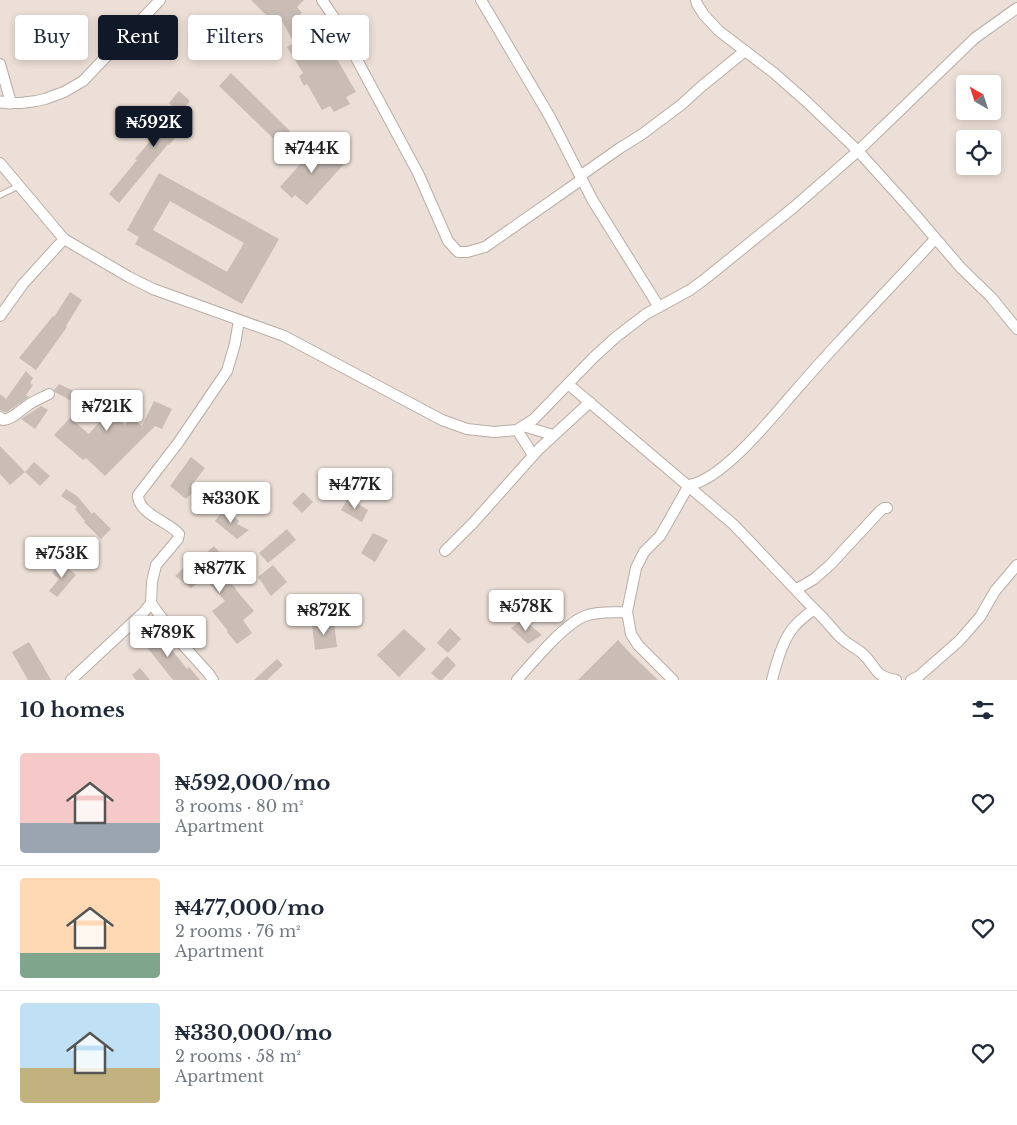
<!DOCTYPE html>
<html lang="en">
<head>
<meta charset="utf-8">
<style>
	body { margin:0; font-family:"Libre Baskerville",serif; background:#f6f6f7; color:#1f2937; height:100vh; display:flex; flex-direction:column; font-size:19px; white-space:nowrap }
	* { box-sizing:border-box; margin:0 }
	p { font-size:16px; color:#747a83 }
	.icon { flex:none; width:28px; height:28px; fill:none; stroke:currentColor; stroke-width:2; stroke-linecap:round; stroke-linejoin:round }
	.map { position:relative; height:680px; overflow:hidden }
	.side { display:flex; flex-direction:column; background:#fff; flex:1 }
	.side>* { flex:none }
	.top-card { position:absolute; left:15px; top:15px; width:500px; height:45px; display:flex; gap:10px }
	.needle { width:32px; rotate:321deg }
	.controls { position:absolute; left:956px; top:75px; display:grid; gap:10px }
	.controls a { display:grid; place-items:center; width:45px; height:45px; border-radius:5px; background:#fff; box-shadow:0 2px 8px #0003; font-size:25px }
	.price { position:absolute; translate:-50% -42px; padding:0 11px; border-radius:5px; background:#fff; color:#222; font-size:16px; line-height:32px; filter:drop-shadow(0 1px 2px #0008) }
	.price::after { content:''; position:absolute; left:50%; top:30px; width:15px; height:11px; margin-left:-8px; background:inherit; clip-path:polygon(0 0,100% 0,50% 100%) }
	.price.current { background:#111827; color:#fff }
	ul { padding:0; list-style:none }
	li { display:flex; align-items:center; gap:15px; height:125px; padding:0 20px }
	li+li { border-top:1px solid #e0e1e3 }
	li span { display:grid; place-items:center; flex:none; width:140px; height:100px; border-radius:5px; color:#555 }
	li>.icon { margin-inline-start:auto }
	span .icon { width:60px; height:60px; fill:#fffc; stroke-width:1 }
	li b { font-size:21px }
	h2 { display:flex; justify-content:space-between; align-items:center; height:60px; padding:0 20px; font-size:21px }
	.pill { padding:0 18px; border-radius:5px; background:#fff; box-shadow:0 2px 8px #0003; font-size:18px; line-height:45px }
	.pill.current { background:#111827; color:#fff }
	.map>svg:first-child { display:block }
</style>
</head>
<body>
<div class="map">
<svg width="1017" height="680" viewBox="0 0 1017 680">
	<rect width="100%" height="100%" fill="#ecdfd7"/>
	<g fill="#c9bdb5" fill-rule="evenodd">
		<path d="M 251,0 L 304,0 L 297,7 L 302,13 L 300,14 L 311,32 L 319,28 L 356,92 L 346,97 L 350,104 L 334,112 L 330,106 L 322,110 L 307,84 L 304,86 L 299,76 L 303,73 L 287,47 L 294,43 L 282,21 L 277,26 Z"/>
		<path d="M 231,73 L 290,131 L 278,143 L 219,86 Z"/>
		<path d="M 179,91 L 190,101 L 181,112 L 190,120 L 169,145 L 168,144 L 119,203 L 109,194 L 137,160 L 135,159 L 176,110 L 169,103 Z"/>
		<path d="M 320,142 L 344,164 L 307,205 L 295,195 L 292,198 L 280,187 Z"/>
		<path d="M 159,173 L 279,239 L 242,304 L 135,244 L 139,237 L 127,230 ZM 170,201 L 244,243 L 227,272 L 153,230 Z"/>
		<path d="M 70,292 L 82,300 L 66,326 L 67,327 L 36,370 L 19,358 L 53,316 L 54,317 Z"/>
		<path d="M 26,371 L 33,378 L 30,383 L 33,385 L 26,395 L 29,397 L 7,412 L 5,412 L 0,410 L 0,394 L 6,399 Z"/>
		<path d="M 59,384 L 101,404 L 125,425 L 131,417 L 142,426 L 154,401 L 172,409 L 162,429 L 155,426 L 105,476 L 86,458 L 83,460 L 54,435 L 70,418 L 89,434 L 103,418 L 55,392 L 54,390 Z"/>
		<path d="M 41,406 L 48,410 L 35,429 L 21,419 Z"/>
		<path d="M 0,446 L 25,472 L 10,485 L 0,474 Z"/>
		<path d="M 191,457 L 205,468 L 191,486 L 196,489 L 186,499 L 170,486 Z"/>
		<path d="M 34,462 L 50,476 L 40,486 L 25,472 Z"/>
		<path d="M 66,489 L 77,496 L 92,514 L 94,512 L 111,529 L 101,539 L 84,522 L 85,521 L 75,509 L 77,507 L 61,496 Z"/>
		<path d="M 303,492 L 313,502 L 302,513 L 292,503 Z"/>
		<path d="M 348,498 L 368,510 L 362,522 L 341,510 Z"/>
		<path d="M 224,509 L 239,521 L 237,524 L 249,530 L 237,539 L 215,521 Z"/>
		<path d="M 287,529 L 296,540 L 268,563 L 259,553 Z"/>
		<path d="M 373,533 L 388,540 L 375,562 L 361,553 Z"/>
		<path d="M 214,546 L 222,555 L 213,563 L 236,589 L 236,590 L 254,611 L 243,620 L 252,633 L 237,644 L 227,632 L 228,631 L 212,611 L 225,601 L 204,578 L 191,588 L 175,576 L 189,563 L 192,566 Z"/>
		<path d="M 61,562 L 76,575 L 57,597 L 49,591 L 59,579 L 52,573 Z"/>
		<path d="M 273,565 L 287,582 L 271,596 L 258,577 Z"/>
		<path d="M 523,619 L 542,635 L 528,644 L 511,628 Z"/>
		<path d="M 334,622 L 337,647 L 315,650 L 312,625 Z"/>
		<path d="M 450,628 L 461,639 L 448,653 L 437,643 Z"/>
		<path d="M 404,629 L 426,649 L 399,677 L 377,655 Z"/>
		<path d="M 156,630 L 187,669 L 189,667 L 200,680 L 173,680 L 142,641 Z"/>
		<path d="M 618,640 L 628,651 L 658,680 L 578,680 Z"/>
		<path d="M 29,642 L 51,680 L 28,680 L 12,652 Z"/>
		<path d="M 447,656 L 456,665 L 442,680 L 439,680 L 431,673 Z"/>
		<path d="M 277,659 L 283,665 L 267,680 L 254,680 Z"/>
		<path d="M 140,668 L 150,680 L 136,680 L 132,675 Z"/>
	</g>
	<g fill="none" stroke-linecap="round" stroke-linejoin="round">
		<g stroke="#b9aca5" stroke-width="7">
			<path id="service" d="M 0,195 L 19,186"/>
		</g>
		<g stroke="#b9aca5" stroke-width="12">
			<g id="minor">
				<path d="M 322,0 L 335,19 L 418,173 L 448,241 L 458,252 L 467,252 L 485,247 L 581,180"/>
				<path d="M 481,0 L 550,117 L 593,201 L 659,307"/>
				<path d="M 696,0 L 697,4 L 704,15 L 719,31 L 774,73 L 808,103 L 858,151 L 906,204 L 961,268 L 991,297 L 1017,329"/>
				<path d="M 0,64 L 11,103 L 21,103 L 36,101 L 45,99 L 64,92 L 83,81 L 160,0"/>
				<path d="M 0,163 L 64,239 L 129,277 L 153,289 L 284,336 L 442,420 L 467,429 L 494,432 L 517,430 L 534,419 L 594,357 L 616,337 L 646,314 L 690,290 L 705,279 L 794,207 L 858,151 L 975,38 L 1017,8"/>
				<path d="M 580,176 L 620,148 L 641,135 L 681,105 L 702,86 L 745,51"/>
				<path d="M 0,316 L 23,284 L 64,239"/>
				<path d="M 568,384 L 734,525 L 814,609 C 823,617 830,626 838,635 C 845,643 855,647 863,654 C 878,668 873,676 896,680"/>
				<path d="M 0,417 L 3,420 C 13,419 19,411 27,406 C 33,401 42,398 49,394"/>
				<path d="M 523,426 L 553,435"/>
				<path d="M 517,430 L 533,455"/>
				<path d="M 445,551 L 474,522 L 539,449 L 590,402"/>
				<path d="M 797,589 L 814,579 L 830,565 L 880,511 L 884,508 L 887,508"/>
				<path d="M 151,603 L 174,635 L 209,674 L 213,680"/>
				<path d="M 71,680 L 144,612 L 151,603 L 152,582 L 156,565 L 178,539 L 179,534 C 168,521 138,514 138,495 L 178,443 L 227,371 L 235,344 L 239,320"/>
				<path d="M 517,680 C 532,663 564,624 585,616 C 598,611 614,613 627,612"/>
				<path d="M 673,680 L 638,645 L 631,634 L 627,612 L 636,568 L 644,552 L 660,536 L 667,524 L 689,485 C 723,480 773,416 796,390 C 810,374 824,358 839,342 C 871,307 904,273 935,239"/>
				<path d="M 772,680 C 776,664 783,640 793,628 C 799,620 807,615 814,609"/>
				<path d="M 911,680 L 919,676 L 959,641 L 980,617 L 995,591 L 1017,565"/>
			</g>
		</g>
		<g stroke="#b9aca5" stroke-width="13">
			<path id="tertiary" d="M 0,102 L 11,103"/>
		</g>
		<use href="#service" stroke="#fff" stroke-width="5"/>
		<use href="#minor" stroke="#fff" stroke-width="10"/>
		<use href="#tertiary" stroke="#fff" stroke-width="11"/>
	</g>
</svg>
<div class="controls">
<a><svg class="needle" viewBox="-14 -14 28 28"><path d="M0-13l5 13h-10z" fill="#e53935"/><path d="M0 13l5-13h-10z" fill="#747a83"/></svg></a>
<a><svg class="icon" aria-label="locate" viewBox="0 0 24 24"><circle cx="12" cy="12" r="6"/><path d="M12 2v4M12 18v4M2 12h4M18 12h4"/></svg></a>
</div>
<b class="price current" style="left:154px;top:148px">₦592K</b>
<b class="price" style="left:312px;top:174px">₦744K</b>
<b class="price" style="left:107px;top:432px">₦721K</b>
<b class="price" style="left:355px;top:510px">₦477K</b>
<b class="price" style="left:231px;top:524px">₦330K</b>
<b class="price" style="left:62px;top:579px">₦753K</b>
<b class="price" style="left:220px;top:594px">₦877K</b>
<b class="price" style="left:526px;top:632px">₦578K</b>
<b class="price" style="left:324px;top:636px">₦872K</b>
<b class="price" style="left:168px;top:658px">₦789K</b>
<div class="top-card">
<a class="pill">Buy</a>
<a class="pill current">Rent</a>
<a class="pill">Filters</a>
<a class="pill">New</a>
</div>
</div>
<section class="side">
<h2>10 homes<svg class="icon" aria-label="filters" viewBox="0 0 24 24"><path d="M4 7h16M4 17h16"/><circle cx="9" cy="7" r="2"/><circle cx="15" cy="17" r="2"/></svg></h2>
<ul>
<li><span style="background:linear-gradient(#f6c9c9 70%,#9aa5b1 0)"><svg class="icon" aria-label="home" viewBox="0 0 24 24"><path d="M3 11l9-7 9 7M6 9v11h12V9"/></svg></span><div><b>₦592,000/mo</b><p>3 rooms · 80 m²</p><p>Apartment</p></div><svg class="icon" aria-label="heart" viewBox="0 0 24 24"><path d="M12 20l-8-8c-3-5 5-10 8-4 3-6 11-1 8 4z"/></svg></li>
<li><span style="background:linear-gradient(#ffd9b3 75%,#7fa58c 0)"><svg class="icon" aria-label="home" viewBox="0 0 24 24"><path d="M3 11l9-7 9 7M6 9v11h12V9"/></svg></span><div><b>₦477,000/mo</b><p>2 rooms · 76 m²</p><p>Apartment</p></div><svg class="icon" aria-label="heart" viewBox="0 0 24 24"><path d="M12 20l-8-8c-3-5 5-10 8-4 3-6 11-1 8 4z"/></svg></li>
<li><span style="background:linear-gradient(#bfe0f5 65%,#c2b280 0)"><svg class="icon" aria-label="home" viewBox="0 0 24 24"><path d="M3 11l9-7 9 7M6 9v11h12V9"/></svg></span><div><b>₦330,000/mo</b><p>2 rooms · 58 m²</p><p>Apartment</p></div><svg class="icon" aria-label="heart" viewBox="0 0 24 24"><path d="M12 20l-8-8c-3-5 5-10 8-4 3-6 11-1 8 4z"/></svg></li>
</ul>
</section>
</body>
</html>
